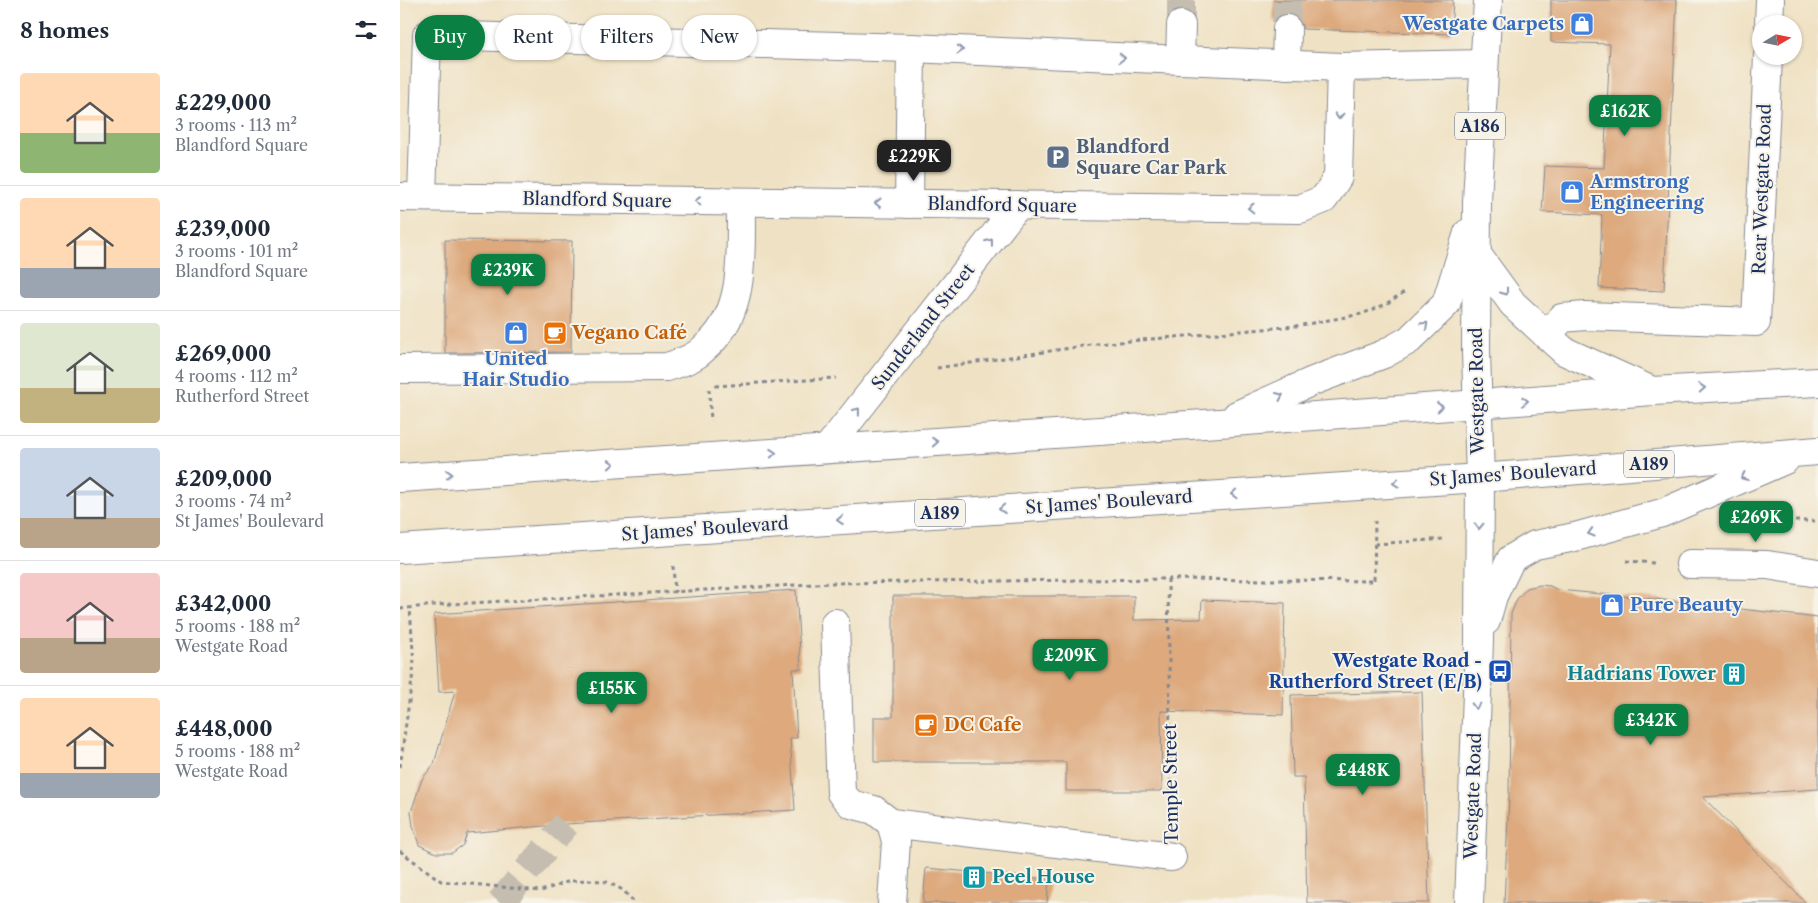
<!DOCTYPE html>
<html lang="en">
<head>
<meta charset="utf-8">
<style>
	body { margin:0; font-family:"Libre Caslon Text",serif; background:#f2f2f3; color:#1f2937; height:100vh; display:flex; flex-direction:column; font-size:19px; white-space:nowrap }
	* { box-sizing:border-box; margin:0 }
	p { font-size:16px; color:#747a83 }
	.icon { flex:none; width:28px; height:28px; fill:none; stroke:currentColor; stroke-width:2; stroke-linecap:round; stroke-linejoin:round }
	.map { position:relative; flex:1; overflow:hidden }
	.drawer { display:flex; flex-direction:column; background:#fff; width:400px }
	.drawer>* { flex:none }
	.hud { position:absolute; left:15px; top:15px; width:475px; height:45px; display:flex; gap:10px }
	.needle { width:32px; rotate:80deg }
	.fabs { position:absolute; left:1352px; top:15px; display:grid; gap:10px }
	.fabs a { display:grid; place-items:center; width:50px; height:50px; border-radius:50%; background:#fff; box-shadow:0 1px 4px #0004; font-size:25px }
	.price { position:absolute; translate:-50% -42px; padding:0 11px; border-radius:10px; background:#0b8043; color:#fff; font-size:16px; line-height:32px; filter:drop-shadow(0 1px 2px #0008) }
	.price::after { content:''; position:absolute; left:50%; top:30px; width:15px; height:11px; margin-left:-8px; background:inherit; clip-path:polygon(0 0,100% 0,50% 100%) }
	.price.selected { background:#222; color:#fff }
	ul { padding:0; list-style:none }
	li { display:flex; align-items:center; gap:15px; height:125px; padding:0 20px }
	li+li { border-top:1px solid #e0e1e3 }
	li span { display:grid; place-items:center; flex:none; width:140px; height:100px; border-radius:5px; color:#555 }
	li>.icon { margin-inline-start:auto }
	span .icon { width:60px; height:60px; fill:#fffc; stroke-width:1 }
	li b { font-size:21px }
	h2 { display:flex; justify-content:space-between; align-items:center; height:60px; padding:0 20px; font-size:21px }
	.pill { padding:0 18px; border-radius:22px; background:#fff; box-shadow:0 1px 4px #0004; font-size:18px; line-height:45px }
	.pill.selected { background:#0b8043; color:#fff }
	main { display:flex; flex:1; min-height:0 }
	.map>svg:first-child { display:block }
</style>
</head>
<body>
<main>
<section class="drawer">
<h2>8 homes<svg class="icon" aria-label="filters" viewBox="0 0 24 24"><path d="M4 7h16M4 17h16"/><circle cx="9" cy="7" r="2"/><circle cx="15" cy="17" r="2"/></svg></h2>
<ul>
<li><span style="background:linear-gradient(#ffd9b3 60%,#8fb573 0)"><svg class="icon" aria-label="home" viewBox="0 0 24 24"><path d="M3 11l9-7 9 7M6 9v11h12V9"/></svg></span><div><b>£229,000</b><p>3 rooms · 113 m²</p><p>Blandford Square</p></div></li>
<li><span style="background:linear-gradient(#ffd9b3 70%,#9aa5b1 0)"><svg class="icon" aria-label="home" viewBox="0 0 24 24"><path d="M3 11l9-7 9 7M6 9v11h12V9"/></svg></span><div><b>£239,000</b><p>3 rooms · 101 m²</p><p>Blandford Square</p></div></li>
<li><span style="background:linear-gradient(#dfe7d0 65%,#c2b280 0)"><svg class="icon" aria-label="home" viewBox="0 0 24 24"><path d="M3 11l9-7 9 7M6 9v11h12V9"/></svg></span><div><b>£269,000</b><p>4 rooms · 112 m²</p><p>Rutherford Street</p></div></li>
<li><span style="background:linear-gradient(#c9d6e8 70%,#b9a48a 0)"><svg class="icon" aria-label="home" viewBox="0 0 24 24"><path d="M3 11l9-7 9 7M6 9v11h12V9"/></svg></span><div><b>£209,000</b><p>3 rooms · 74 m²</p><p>St James' Boulevard</p></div></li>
<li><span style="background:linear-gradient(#f6c9c9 65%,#b9a48a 0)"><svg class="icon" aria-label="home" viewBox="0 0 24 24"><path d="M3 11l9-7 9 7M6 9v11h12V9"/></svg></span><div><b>£342,000</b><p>5 rooms · 188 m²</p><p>Westgate Road</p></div></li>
<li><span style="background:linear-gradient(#ffd9b3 75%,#9aa5b1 0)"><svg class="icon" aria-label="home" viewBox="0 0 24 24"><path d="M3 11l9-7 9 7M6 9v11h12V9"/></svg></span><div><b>£448,000</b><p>5 rooms · 188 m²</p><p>Westgate Road</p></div></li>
</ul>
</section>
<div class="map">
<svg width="1418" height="903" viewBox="0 0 1418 903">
	<rect width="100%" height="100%" fill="#f7f3e8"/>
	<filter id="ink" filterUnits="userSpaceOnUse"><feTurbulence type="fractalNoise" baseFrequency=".02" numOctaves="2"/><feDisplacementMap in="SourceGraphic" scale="10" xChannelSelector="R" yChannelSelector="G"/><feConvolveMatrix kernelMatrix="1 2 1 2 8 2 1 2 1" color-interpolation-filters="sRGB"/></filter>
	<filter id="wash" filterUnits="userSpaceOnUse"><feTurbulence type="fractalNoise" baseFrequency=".0096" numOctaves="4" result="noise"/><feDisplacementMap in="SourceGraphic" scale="20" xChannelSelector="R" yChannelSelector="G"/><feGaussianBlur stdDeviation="1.12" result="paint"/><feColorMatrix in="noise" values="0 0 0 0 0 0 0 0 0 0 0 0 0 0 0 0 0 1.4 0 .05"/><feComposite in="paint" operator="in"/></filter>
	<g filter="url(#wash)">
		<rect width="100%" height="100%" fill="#efe1c3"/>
		<g id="blocks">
			<g fill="#dda97d">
				<path d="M 874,0 L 1053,0 L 1051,34 L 903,29 L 900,21 L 895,15 L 888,13 L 879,16 L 873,22 Z"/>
				<path d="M 1151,0 L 1277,0 L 1264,291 L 1199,288 L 1202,215 L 1142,212 L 1145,166 L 1204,168 L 1210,44 L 1151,42 Z"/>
				<path d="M 45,240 L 172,241 L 171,352 L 45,353 Z"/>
				<path d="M 1140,585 L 1150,586 L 1158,590 L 1255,599 L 1418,618 L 1418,789 L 1303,797 L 1406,903 L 1104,903 L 1109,797 L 1111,614 L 1117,599 L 1127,588 Z"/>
				<path d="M 396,590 L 401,669 L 393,669 L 397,738 L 390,738 L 395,810 L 166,824 L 67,833 L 63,845 L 52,853 L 36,853 L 19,845 L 13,826 L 11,812 L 22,779 L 34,764 L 55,691 L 39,692 L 34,614 Z"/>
				<path d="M 493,596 L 734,596 L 734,620 L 801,619 L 802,600 L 885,603 L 883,715 L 761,711 L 762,791 L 666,791 L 666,762 L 474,762 L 474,717 L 493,717 Z"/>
				<path d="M 1022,692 L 1029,903 L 907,903 L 904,777 L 893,777 L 891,695 Z"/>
				<path d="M 526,868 L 649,879 L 647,903 L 523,903 Z"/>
			</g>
		</g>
	</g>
	<g filter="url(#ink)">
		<use href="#blocks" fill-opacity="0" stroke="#858890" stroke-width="1"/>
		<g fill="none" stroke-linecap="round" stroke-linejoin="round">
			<g stroke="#c5bdaf" stroke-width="28" stroke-dasharray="28 14" stroke-linecap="butt">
				<path d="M 781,25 L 781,0"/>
				<path d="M 887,29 L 887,0"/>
				<path d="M 100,903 L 166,824"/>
			</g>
			<g stroke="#858890" stroke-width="30">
				<g id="minor">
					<path d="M 1369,24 L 1370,0"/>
					<path d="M 780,60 L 781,25"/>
					<path d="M 886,65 L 887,29"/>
					<path d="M 0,197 L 900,209 L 924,199 L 938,177 L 941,67"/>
					<path d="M 22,197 L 27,35 L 511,48 L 941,67 L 1083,64"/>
					<path d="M 509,204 L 511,48"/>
					<path d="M 1147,336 L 1162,318 L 1185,316 L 1356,322 L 1368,56"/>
					<path d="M 0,369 L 267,367 C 277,364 287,361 296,355 C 301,352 305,347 310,343 C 347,307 340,249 341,202"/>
					<path d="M 427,449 L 618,205"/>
					<path d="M 1290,564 L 1367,565 L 1418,573"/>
					<path d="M 435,623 L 441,793 L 451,804 L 474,810 L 491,823"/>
					<path d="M 491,823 L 772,857"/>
					<path d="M 491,823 L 496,841 L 492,903"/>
				</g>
			</g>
			<g stroke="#858890" stroke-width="30">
				<g id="major">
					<path d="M 1076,253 L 1113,304 L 1164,351 L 1250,390"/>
					<path d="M 837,415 L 913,381 L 984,354 L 1009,340 L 1046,304 L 1068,233"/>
					<path d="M 0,478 L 819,423 L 1253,391 L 1418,382"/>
					<path d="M 0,549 L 1080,478 L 1418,451"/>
					<path d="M 1086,621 L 1093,596 L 1111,559 L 1135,545 L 1175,537 L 1262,513 L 1385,460"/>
					<path d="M 1069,903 L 1079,641 L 1080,478 L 1076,352 L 1077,201 L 1088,0"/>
				</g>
			</g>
			<g stroke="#858890" stroke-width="3" stroke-dasharray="4 4" stroke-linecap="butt">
				<path d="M 537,368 L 697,344 L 896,326 L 962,314 L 986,304 L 1004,292"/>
				<path d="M 315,386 L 436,378"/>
				<path d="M 309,389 L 311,421"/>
				<path d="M 1339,521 L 1418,521"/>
				<path d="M 975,544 L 1044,539"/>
				<path d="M 1226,561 L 1255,563"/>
				<path d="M 273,566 L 275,592"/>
				<path d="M 768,579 L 771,821"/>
				<path d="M 0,609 L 34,605 L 432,583 L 768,579 L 974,581 L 975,521"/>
				<path d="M 0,767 L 14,665 L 10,608"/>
				<path d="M 0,851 L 41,881 L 141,891 L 170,881 L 192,880 L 207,882 L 223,890 L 235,903"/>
			</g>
			<use href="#minor" stroke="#fff" stroke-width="28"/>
			<use href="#major" stroke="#fff" stroke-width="28"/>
		</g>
		<defs><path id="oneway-chevron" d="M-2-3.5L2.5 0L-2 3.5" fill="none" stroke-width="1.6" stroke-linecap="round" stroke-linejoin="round" transform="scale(1.25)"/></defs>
		<g stroke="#8d97ae">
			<use href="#oneway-chevron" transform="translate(560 50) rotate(2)"/>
			<use href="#oneway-chevron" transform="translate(722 58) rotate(2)"/>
			<use href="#oneway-chevron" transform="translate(939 116) rotate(92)"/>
			<use href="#oneway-chevron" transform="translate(298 201) rotate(-179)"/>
			<use href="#oneway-chevron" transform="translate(478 203) rotate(-179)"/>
			<use href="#oneway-chevron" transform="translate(851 208) rotate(-179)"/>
			<use href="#oneway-chevron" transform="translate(590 242) rotate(-52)"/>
			<use href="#oneway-chevron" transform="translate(1105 292) rotate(54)"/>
			<use href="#oneway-chevron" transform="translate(1025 325) rotate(-44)"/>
			<use href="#oneway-chevron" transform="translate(1302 388) rotate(-3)"/>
			<use href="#oneway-chevron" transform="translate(880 396) rotate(-24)"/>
			<use href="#oneway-chevron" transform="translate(1125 401) rotate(-4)"/>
			<use href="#oneway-chevron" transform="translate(1040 407) rotate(-4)"/>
			<use href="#oneway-chevron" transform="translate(457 411) rotate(-52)"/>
			<use href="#oneway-chevron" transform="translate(535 442) rotate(-4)"/>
			<use href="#oneway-chevron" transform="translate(373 453) rotate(-4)"/>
			<use href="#oneway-chevron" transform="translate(211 464) rotate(-4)"/>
			<use href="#oneway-chevron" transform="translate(49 474) rotate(-4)"/>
			<use href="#oneway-chevron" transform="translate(1344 477) rotate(156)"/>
			<use href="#oneway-chevron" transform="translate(996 483) rotate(176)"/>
			<use href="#oneway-chevron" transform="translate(834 494) rotate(176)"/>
			<use href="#oneway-chevron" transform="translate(602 509) rotate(176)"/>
			<use href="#oneway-chevron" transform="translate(440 520) rotate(176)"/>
			<use href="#oneway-chevron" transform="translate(1079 526) rotate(91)"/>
			<use href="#oneway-chevron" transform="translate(1191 533) rotate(164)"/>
			<use href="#oneway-chevron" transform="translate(1076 706) rotate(92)"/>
		</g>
	</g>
	<defs>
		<g id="shop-square" transform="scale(1.25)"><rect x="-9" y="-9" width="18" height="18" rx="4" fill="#3f7fe0" stroke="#f7f3e8"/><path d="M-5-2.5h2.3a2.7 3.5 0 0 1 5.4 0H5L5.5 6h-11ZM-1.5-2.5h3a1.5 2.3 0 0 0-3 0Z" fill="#fff"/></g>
		<g id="parking-square" transform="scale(1.25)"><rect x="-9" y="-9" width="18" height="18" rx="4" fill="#5c6f8a" stroke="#f7f3e8"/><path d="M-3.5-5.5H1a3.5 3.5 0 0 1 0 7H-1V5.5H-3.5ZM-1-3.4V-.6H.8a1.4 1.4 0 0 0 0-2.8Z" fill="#fff"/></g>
		<g id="cafe-square" transform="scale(1.25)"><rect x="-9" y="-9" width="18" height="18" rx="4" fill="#e8710a" stroke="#f7f3e8"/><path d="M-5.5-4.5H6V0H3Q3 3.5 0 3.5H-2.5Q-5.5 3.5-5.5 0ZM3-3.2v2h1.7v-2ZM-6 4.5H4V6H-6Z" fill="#fff"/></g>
		<g id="bus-square" transform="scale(1.25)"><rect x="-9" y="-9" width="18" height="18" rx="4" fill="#1a4fb4" stroke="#f7f3e8"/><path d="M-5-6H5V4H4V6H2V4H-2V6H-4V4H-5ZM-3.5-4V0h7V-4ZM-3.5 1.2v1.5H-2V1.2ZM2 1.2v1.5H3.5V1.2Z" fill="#fff"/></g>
		<g id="building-square" transform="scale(1.25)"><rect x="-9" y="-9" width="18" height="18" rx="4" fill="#0f9aa8" stroke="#f7f3e8"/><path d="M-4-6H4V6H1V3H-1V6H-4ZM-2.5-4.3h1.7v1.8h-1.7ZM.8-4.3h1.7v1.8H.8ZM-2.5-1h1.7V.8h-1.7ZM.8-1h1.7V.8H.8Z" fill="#fff"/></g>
	</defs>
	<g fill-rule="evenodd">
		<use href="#shop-square" x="1182" y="24"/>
		<use href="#parking-square" x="658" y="157"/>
		<use href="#shop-square" x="1172" y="192"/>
		<use href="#shop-square" x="116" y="333"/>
		<use href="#cafe-square" x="155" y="333"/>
		<use href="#shop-square" x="1212" y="605"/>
		<use href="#bus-square" x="1100" y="671"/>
		<use href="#building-square" x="1334" y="674"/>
		<use href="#cafe-square" x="526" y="725"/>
		<use href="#building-square" x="574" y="877"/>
	</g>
	<g text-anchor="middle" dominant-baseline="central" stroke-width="4" stroke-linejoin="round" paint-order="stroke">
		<g fill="#f7f3e8" stroke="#5d6a87" stroke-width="1">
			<rect x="1055" y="112.5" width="50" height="27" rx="4"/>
			<rect x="1224" y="450.5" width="50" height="27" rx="4"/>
			<rect x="515" y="499.5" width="50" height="27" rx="4"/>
		</g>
		<g font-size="16" font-weight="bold" fill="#1b2f5e">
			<text x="1080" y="126">A186</text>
			<text x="1249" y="464">A189</text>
			<text x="540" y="513">A189</text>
		</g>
		<g font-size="18" font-weight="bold" fill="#366cbe" stroke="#f7f3e8" text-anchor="start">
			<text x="1164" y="24" text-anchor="end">Westgate Carpets</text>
			<text x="1190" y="182">Armstrong<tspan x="1190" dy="21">Engineering</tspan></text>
			<text x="116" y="359" text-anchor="middle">United<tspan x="116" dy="21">Hair Studio</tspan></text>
			<text x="1230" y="605">Pure Beauty</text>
		</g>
		<g font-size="18" font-weight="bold" fill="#4e5e75" stroke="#f7f3e8" text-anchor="start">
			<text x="676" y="147">Blandford<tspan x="676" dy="21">Square Car Park</tspan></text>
		</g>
		<g font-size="18" fill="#1b2f5e" stroke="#f7f3e8">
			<text transform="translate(1362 189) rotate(-88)">Rear Westgate Road</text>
			<text transform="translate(197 200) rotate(1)">Blandford Square</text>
			<text transform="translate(602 205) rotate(1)">Blandford Square</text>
			<text transform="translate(523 327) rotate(-52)">Sunderland Street</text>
			<text transform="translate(1077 391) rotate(-91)">Westgate Road</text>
			<text transform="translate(1113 474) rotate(-4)">St James' Boulevard</text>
			<text transform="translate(709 502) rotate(-4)">St James' Boulevard</text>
			<text transform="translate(305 529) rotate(-4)">St James' Boulevard</text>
			<text transform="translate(771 784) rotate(-91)">Temple Street</text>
			<text transform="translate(1073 796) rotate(-88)">Westgate Road</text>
		</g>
		<g font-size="18" font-weight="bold" fill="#c56008" stroke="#f7f3e8" text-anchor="start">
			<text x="172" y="333">Vegano Café</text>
			<text x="544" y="725">DC Cafe</text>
		</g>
		<g font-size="18" font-weight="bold" fill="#164399" stroke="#f7f3e8" text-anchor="end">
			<text x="1082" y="661">Westgate Road -<tspan x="1082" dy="21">Rutherford Street (E/B)</tspan></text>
		</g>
		<g font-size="18" font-weight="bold" fill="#0d838f" stroke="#f7f3e8" text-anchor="end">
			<text x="1316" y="674">Hadrians Tower</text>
			<text x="592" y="877" text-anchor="start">Peel House</text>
		</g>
	</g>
</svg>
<div class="fabs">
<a><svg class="needle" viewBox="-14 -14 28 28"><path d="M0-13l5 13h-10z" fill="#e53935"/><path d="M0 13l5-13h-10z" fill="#747a83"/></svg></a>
</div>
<b class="price" style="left:1225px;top:137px">£162K</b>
<b class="price selected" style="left:514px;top:182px">£229K</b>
<b class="price" style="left:108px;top:296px">£239K</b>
<b class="price" style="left:1356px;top:543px">£269K</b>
<b class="price" style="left:670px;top:681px">£209K</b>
<b class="price" style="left:212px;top:714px">£155K</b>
<b class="price" style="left:1251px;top:746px">£342K</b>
<b class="price" style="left:963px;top:796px">£448K</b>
<div class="hud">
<a class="pill selected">Buy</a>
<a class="pill">Rent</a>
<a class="pill">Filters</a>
<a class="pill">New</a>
</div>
</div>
</main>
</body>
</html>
